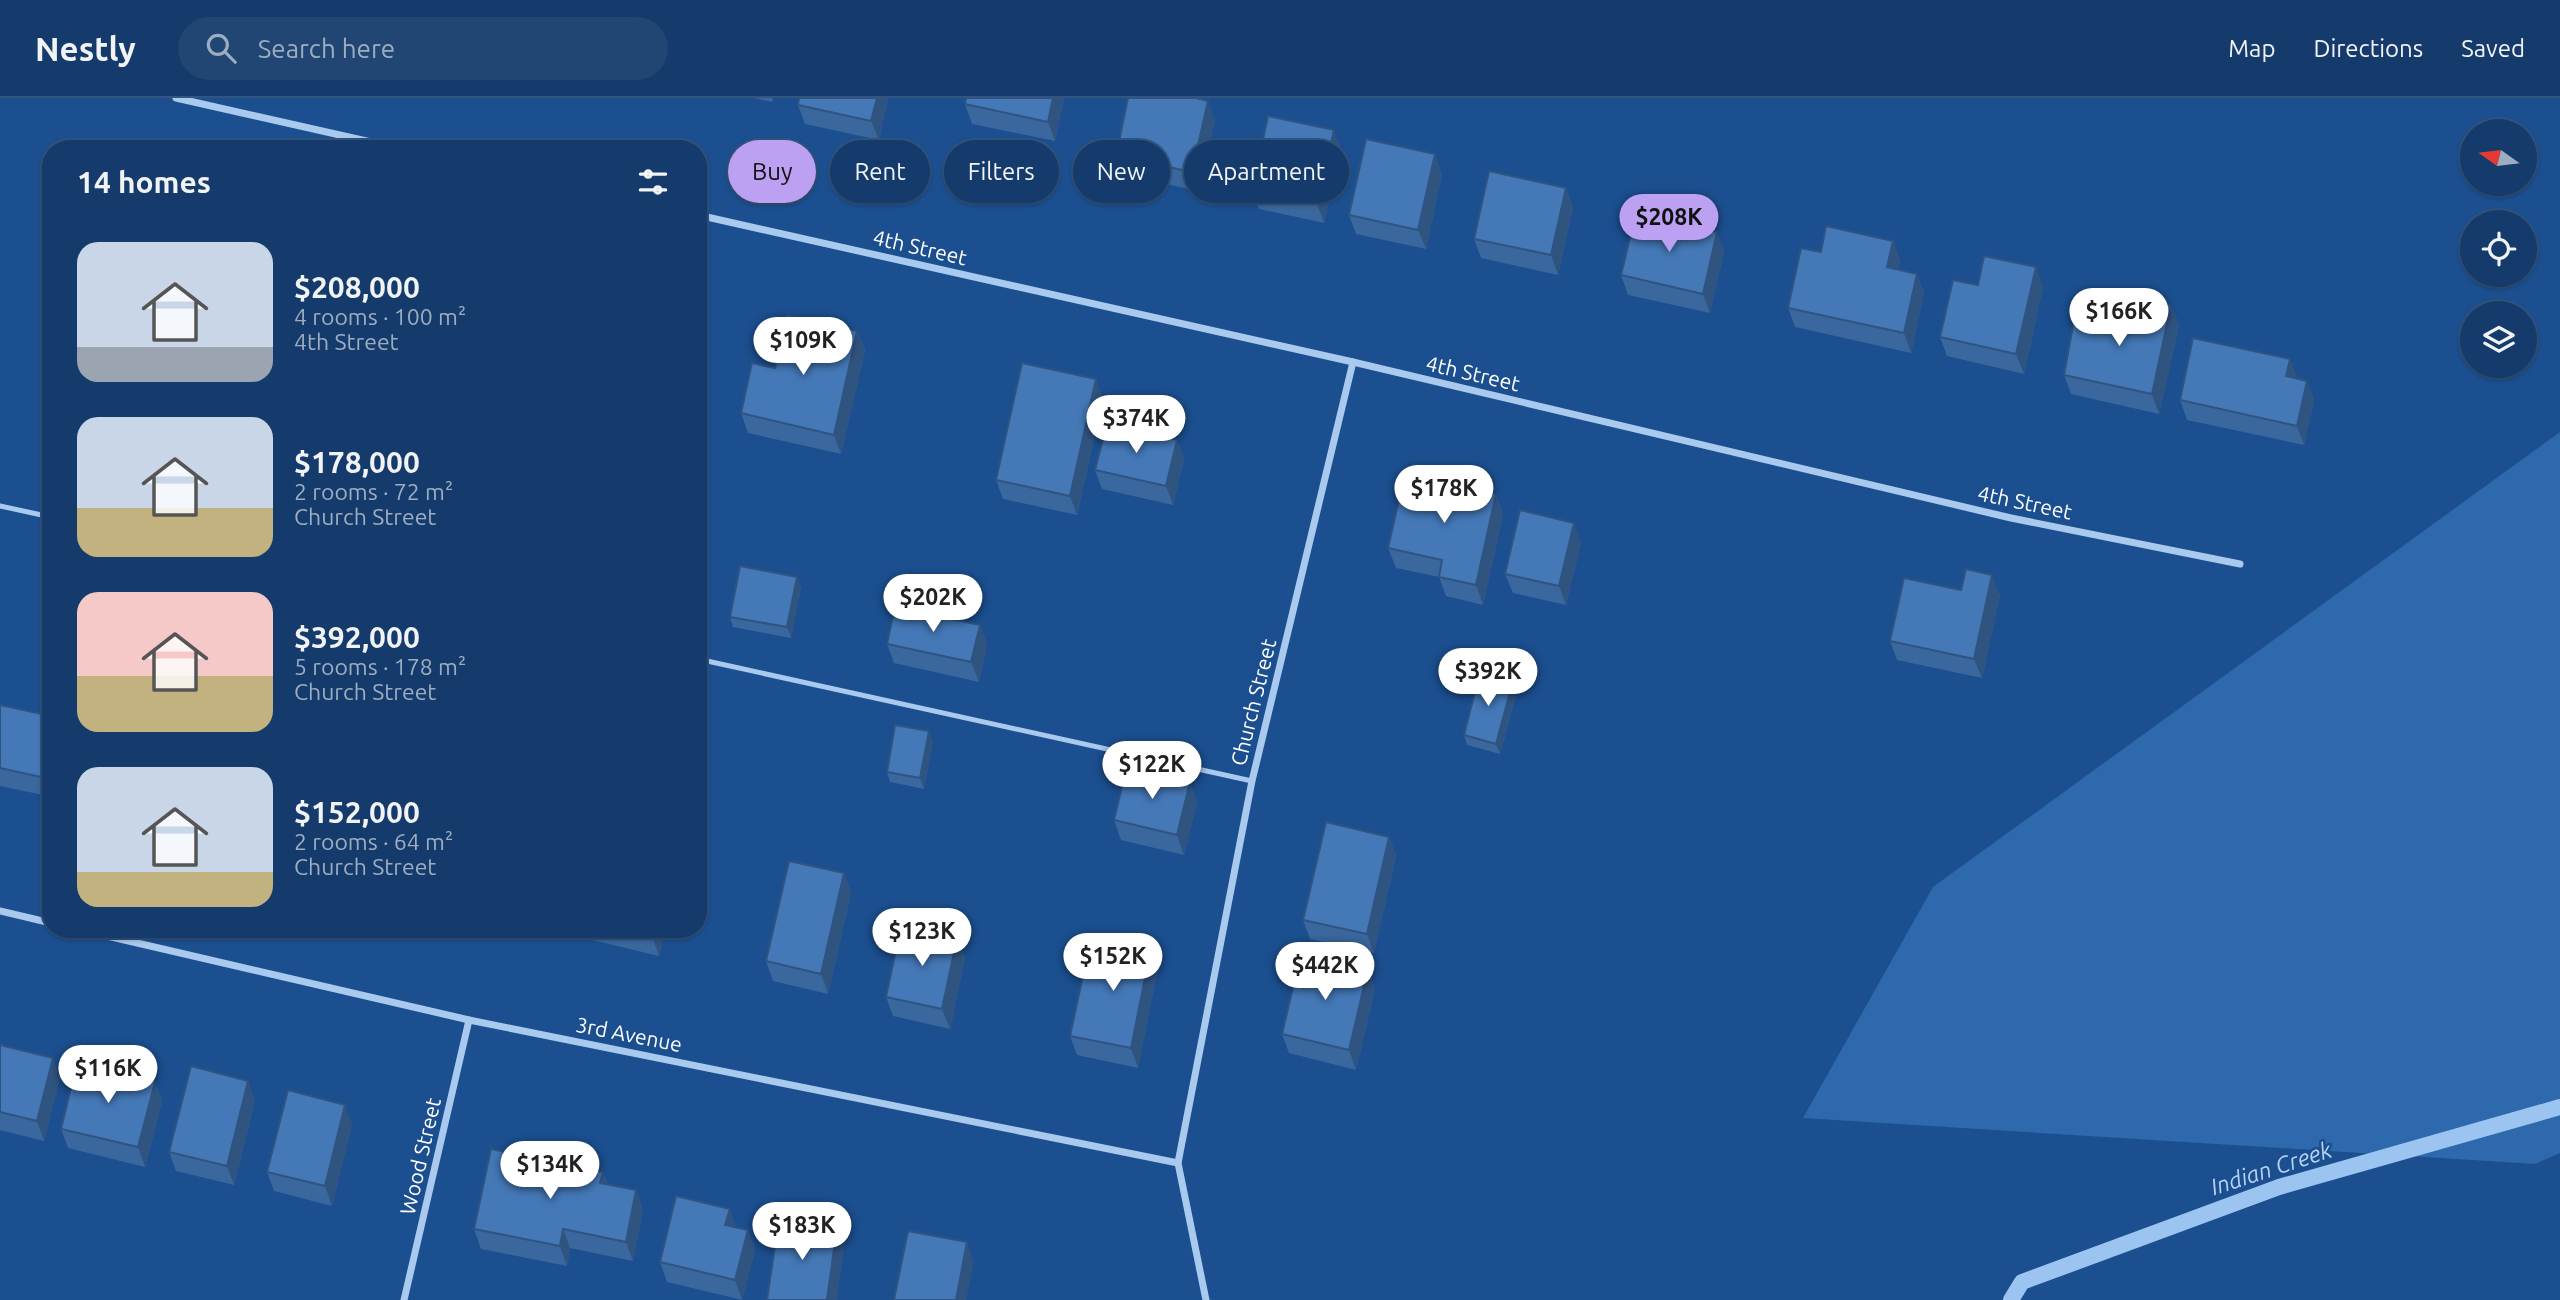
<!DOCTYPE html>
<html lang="en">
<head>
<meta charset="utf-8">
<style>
	body { margin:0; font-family:Ubuntu,sans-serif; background:#214673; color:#f1f3f6; height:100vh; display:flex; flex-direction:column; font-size:26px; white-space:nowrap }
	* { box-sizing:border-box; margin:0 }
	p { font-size:23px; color:#9dadc1 }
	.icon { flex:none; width:38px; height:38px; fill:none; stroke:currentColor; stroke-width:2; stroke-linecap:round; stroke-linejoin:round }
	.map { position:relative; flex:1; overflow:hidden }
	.details { position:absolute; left:42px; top:42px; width:665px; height:798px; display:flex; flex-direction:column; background:#143b6b; border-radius:28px; box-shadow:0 2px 5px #0004,0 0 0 2px #33557e }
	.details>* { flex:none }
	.hud { position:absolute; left:728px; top:42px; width:665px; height:63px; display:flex; gap:14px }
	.needle { width:46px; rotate:284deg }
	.tools { position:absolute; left:2460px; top:21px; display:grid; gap:14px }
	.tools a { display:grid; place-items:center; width:77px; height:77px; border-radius:50%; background:#143b6b; box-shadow:0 2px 5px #0004,0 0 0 2px #33557e; font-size:35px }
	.price { position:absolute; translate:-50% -60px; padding:0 16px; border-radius:24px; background:#fff; color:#222; font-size:23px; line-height:46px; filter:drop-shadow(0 2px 4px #0008) }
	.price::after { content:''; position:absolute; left:50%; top:42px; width:21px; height:16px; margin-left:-10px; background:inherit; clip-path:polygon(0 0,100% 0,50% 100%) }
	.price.current { background:#bca0f2; color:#111 }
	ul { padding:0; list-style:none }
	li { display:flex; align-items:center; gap:21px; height:175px; padding:0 35px }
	li span { display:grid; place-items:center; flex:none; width:196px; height:140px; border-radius:21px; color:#555 }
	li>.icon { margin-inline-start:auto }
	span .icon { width:84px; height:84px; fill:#fffc; stroke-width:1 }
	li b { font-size:30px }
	h2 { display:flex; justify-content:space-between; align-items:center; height:84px; padding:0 35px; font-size:30px }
	.chip { padding:0 24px; border-radius:32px; background:#143b6b; box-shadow:0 2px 5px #0004,0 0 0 2px #33557e; font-size:24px; line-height:63px }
	.chip.current { background:#bca0f2; color:#111 }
	header { display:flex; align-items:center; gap:42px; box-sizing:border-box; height:98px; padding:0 35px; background:#143b6b; border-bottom:2px solid #33557e }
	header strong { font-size:33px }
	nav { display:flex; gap:38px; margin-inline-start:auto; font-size:24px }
	.search { width:490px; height:63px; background:#214673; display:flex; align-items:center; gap:18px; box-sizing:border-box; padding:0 24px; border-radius:38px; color:#9dadc1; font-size:26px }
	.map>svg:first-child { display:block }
</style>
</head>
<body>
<header>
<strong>Nestly</strong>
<div class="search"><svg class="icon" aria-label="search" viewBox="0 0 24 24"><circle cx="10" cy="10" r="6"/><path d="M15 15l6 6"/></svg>Search here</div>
<nav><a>Map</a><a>Directions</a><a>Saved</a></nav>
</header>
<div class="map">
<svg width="2560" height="1202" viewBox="0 0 2560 1202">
	<rect width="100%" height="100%" fill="#1b4f8f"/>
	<path fill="#2e69ad" d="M 2560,334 L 2560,1055 L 2535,1066 L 1803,1020 L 1933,789 Z"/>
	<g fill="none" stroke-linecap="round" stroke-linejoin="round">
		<path stroke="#9cc4f0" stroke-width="16" d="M 2011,1202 L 2022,1184 L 2279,1089 L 2560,1009"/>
		<g stroke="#a9c9ee" stroke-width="5">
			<path d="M 0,408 L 51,419"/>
			<path d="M 698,561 L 1252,683"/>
		</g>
		<g stroke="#a9c9ee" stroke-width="7">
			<path d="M 176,0 L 402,51"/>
			<path d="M 698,117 L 1353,264 L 2011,420 L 2240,466"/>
			<path d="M 0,813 L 51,825"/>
			<path d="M 77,831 L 469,922 L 1178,1065"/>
			<path d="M 404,1202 L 469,922"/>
			<path d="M 1206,1202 L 1178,1065 L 1252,683 L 1353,264"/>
		</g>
	</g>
	<g fill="#3a679d">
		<path d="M 754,0 L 773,0 L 772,4 Z"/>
		<path d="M 888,0 L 879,42 L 805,26 L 798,7 Z"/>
		<path d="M 966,0 L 1064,0 L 1055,43 L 972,26 L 965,6 Z"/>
		<path d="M 1215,22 L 1199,93 L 1123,77 L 1116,58 Z"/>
		<path d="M 1341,51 L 1324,125 L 1259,111 L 1252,92 Z"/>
		<path d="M 1442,76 L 1426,151 L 1356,136 L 1349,117 Z"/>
		<path d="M 1566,90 L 1573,110 L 1558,177 L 1481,160 L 1474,141 Z"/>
		<path d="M 1893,143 L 1900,163 L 1898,172 L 1917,176 L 1924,195 L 1911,255 L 1795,229 L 1788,210 L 1821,154 Z"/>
		<path d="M 1724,153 L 1710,215 L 1628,197 L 1621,177 Z"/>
		<path d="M 1978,187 L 2043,189 L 2024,276 L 1947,258 L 1940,239 Z"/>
		<path d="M 2171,207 L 2179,227 L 2159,316 L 2071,296 L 2064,277 L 2138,225 Z"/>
		<path d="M 857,233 L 865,252 L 841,356 L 748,335 L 741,315 L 775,270 Z"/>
		<path d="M 2290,261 L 2297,281 L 2307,283 L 2314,302 L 2304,347 L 2187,322 L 2180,302 Z"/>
		<path d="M 1103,300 L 1077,417 L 1003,401 L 996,382 Z"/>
		<path d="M 1177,342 L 1184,361 L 1173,407 L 1102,391 L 1095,372 Z"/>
		<path d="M 1496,396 L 1503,416 L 1483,507 L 1446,498 L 1439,479 L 1396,470 L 1388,450 Z"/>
		<path d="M 1581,444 L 1566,507 L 1513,495 L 1505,476 Z"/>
		<path d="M 801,489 L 791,540 L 733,529 L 730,519 Z"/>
		<path d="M 1961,492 L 2000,497 L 1982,580 L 1897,562 L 1890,543 Z"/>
		<path d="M 980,527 L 987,547 L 979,584 L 894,565 L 887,546 Z"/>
		<path d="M 1513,583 L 1517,593 L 1500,656 L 1467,647 L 1464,637 Z"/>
		<path d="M 0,607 L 51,618 L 51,687 L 48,698 L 0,688 Z"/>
		<path d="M 933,643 L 924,691 L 890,684 L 887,674 Z"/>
		<path d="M 1190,684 L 1197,704 L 1184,757 L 1121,742 L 1114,722 Z"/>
		<path d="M 1389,739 L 1396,758 L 1374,855 L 1310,841 L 1303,822 Z"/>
		<path d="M 844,775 L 851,795 L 828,896 L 773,883 L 766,863 Z"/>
		<path d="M 456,831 L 479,831 L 478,836 Z"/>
		<path d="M 588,831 L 665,831 L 659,858 L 592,842 Z"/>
		<path d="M 957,840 L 965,860 L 950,931 L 893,918 L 886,899 Z"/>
		<path d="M 1152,845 L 1159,864 L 1138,970 L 1077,957 L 1070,938 L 1098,876 Z"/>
		<path d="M 1368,871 L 1375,891 L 1356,972 L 1289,955 L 1282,936 Z"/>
		<path d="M 0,947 L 60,979 L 44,1043 L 0,1032 Z"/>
		<path d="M 248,983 L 255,1003 L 234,1087 L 176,1073 L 169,1054 Z"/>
		<path d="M 155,984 L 162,1003 L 145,1069 L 68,1050 L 61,1031 Z"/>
		<path d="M 352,1026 L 332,1108 L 274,1093 L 267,1074 Z"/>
		<path d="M 603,1074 L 608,1087 L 636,1092 L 643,1112 L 633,1163 L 570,1150 L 567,1168 L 481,1151 L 474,1131 Z"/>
		<path d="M 737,1129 L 748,1132 L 755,1152 L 742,1202 L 667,1184 L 660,1164 Z"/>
	</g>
	<g fill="#305480">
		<path d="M 877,0 L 888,0 L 879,42 L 871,23 Z"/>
		<path d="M 1053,0 L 1064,0 L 1055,43 L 1048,24 Z"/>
		<path d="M 1208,3 L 1215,22 L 1199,93 L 1192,74 Z"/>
		<path d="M 1334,32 L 1341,51 L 1324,125 L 1317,106 Z"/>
		<path d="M 1435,56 L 1442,76 L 1426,151 L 1418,132 Z"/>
		<path d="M 1566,90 L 1573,110 L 1558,177 L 1551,157 Z"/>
		<path d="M 1717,134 L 1724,153 L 1710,215 L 1703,196 Z"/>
		<path d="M 1893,143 L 1900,163 L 1894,189 L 1887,169 Z"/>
		<path d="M 2036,169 L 2043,189 L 2024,276 L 2016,256 Z"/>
		<path d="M 1917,176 L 1924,195 L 1911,255 L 1904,235 Z"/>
		<path d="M 2171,207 L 2179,227 L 2159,316 L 2152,296 Z"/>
		<path d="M 857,233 L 865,252 L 841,356 L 834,337 Z"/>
		<path d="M 2290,261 L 2297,281 L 2286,278 Z"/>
		<path d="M 1096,281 L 1103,300 L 1077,417 L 1070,398 Z"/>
		<path d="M 2307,283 L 2314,302 L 2304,347 L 2297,328 Z"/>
		<path d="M 1177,342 L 1184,361 L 1173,407 L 1166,388 Z"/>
		<path d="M 1496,396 L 1503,416 L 1483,507 L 1476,487 Z"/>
		<path d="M 1574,425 L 1581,444 L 1566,507 L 1559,488 Z"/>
		<path d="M 1992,477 L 2000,497 L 1982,580 L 1974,561 Z"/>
		<path d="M 797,479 L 801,489 L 791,540 L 787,529 Z"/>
		<path d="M 980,527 L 987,547 L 979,584 L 971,564 Z"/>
		<path d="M 1513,583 L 1517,593 L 1500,656 L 1496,646 Z"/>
		<path d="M 929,633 L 933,643 L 924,691 L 920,680 Z"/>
		<path d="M 51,635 L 51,687 L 48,698 L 41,679 Z"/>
		<path d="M 1190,684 L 1197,704 L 1184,757 L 1177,737 Z"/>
		<path d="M 1389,739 L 1396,758 L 1374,855 L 1367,836 Z"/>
		<path d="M 844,775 L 851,795 L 828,896 L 821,876 Z"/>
		<path d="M 653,831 L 665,831 L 659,858 L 652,838 Z"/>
		<path d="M 957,840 L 965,860 L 950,931 L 942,911 Z"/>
		<path d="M 1152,845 L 1159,864 L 1138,970 L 1131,950 Z"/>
		<path d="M 1368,871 L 1375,891 L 1356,972 L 1349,952 Z"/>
		<path d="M 53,960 L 60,979 L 44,1043 L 37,1023 Z"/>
		<path d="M 248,983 L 255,1003 L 234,1087 L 227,1068 Z"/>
		<path d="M 155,984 L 162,1003 L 145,1069 L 138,1049 Z"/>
		<path d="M 345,1007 L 352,1026 L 332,1108 L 325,1088 Z"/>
		<path d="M 603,1074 L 610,1093 L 600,1085 Z"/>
		<path d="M 636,1092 L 643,1112 L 633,1163 L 626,1144 Z"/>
		<path d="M 730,1111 L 737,1131 L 725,1127 Z"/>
		<path d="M 837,1129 L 844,1149 L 837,1202 L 827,1202 Z"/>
		<path d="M 563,1131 L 570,1150 L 567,1168 L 560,1148 Z"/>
		<path d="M 748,1132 L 755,1152 L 742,1202 L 735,1182 Z"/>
		<path d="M 967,1144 L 974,1164 L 966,1202 L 956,1202 Z"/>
	</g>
	<g fill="#4478b7" stroke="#305480" stroke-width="2">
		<path d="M 799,0 L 877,0 L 871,23 L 798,7 Z"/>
		<path d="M 966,0 L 1053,0 L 1048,24 L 965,6 Z"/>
		<path d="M 1128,0 L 1196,0 L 1208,3 L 1192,74 L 1116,58 Z"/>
		<path d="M 1268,18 L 1334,32 L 1317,106 L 1252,92 Z"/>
		<path d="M 1366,41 L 1435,56 L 1418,132 L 1349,117 Z"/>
		<path d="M 1489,73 L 1566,90 L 1551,157 L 1474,141 Z"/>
		<path d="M 1636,115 L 1717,134 L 1703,196 L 1621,177 Z"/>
		<path d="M 1826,128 L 1893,143 L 1887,169 L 1917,176 L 1904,235 L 1788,210 L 1801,150 L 1821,154 Z"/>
		<path d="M 1984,158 L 2036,169 L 2016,256 L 1940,239 L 1953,182 L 1978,187 Z"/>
		<path d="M 2143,201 L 2171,207 L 2152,296 L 2064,277 L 2076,211 L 2138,225 Z"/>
		<path d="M 787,217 L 857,233 L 834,337 L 741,315 L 752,265 L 775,270 Z"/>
		<path d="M 2193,240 L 2290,261 L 2286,278 L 2307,283 L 2297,328 L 2180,302 Z"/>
		<path d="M 1022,265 L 1096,281 L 1070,398 L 996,382 Z"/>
		<path d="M 1107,325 L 1177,342 L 1166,388 L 1095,372 Z"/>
		<path d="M 1405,376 L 1496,396 L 1476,487 L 1439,479 L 1442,462 L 1388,450 Z"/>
		<path d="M 1520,412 L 1574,425 L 1559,488 L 1505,476 Z"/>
		<path d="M 740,468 L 797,479 L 787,529 L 730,519 Z"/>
		<path d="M 1966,471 L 1992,477 L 1974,561 L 1890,543 L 1904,480 L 1961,492 Z"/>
		<path d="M 895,509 L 980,527 L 971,564 L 887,546 Z"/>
		<path d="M 1480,574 L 1513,583 L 1496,646 L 1464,637 Z"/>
		<path d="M 0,607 L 51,618 L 51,635 L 41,679 L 0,670 Z"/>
		<path d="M 895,627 L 929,633 L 920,680 L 887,674 Z"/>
		<path d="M 1127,668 L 1190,684 L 1177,737 L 1114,722 Z"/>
		<path d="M 1326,724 L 1389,739 L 1367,836 L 1303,822 Z"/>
		<path d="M 789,763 L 844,775 L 821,876 L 766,863 Z"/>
		<path d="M 901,828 L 957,840 L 942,911 L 886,899 Z"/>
		<path d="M 621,831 L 653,831 L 652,838 Z"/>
		<path d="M 1105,836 L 1152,845 L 1131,950 L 1070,938 L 1084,873 L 1098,876 Z"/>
		<path d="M 1301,856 L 1368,871 L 1349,952 L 1282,936 Z"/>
		<path d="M 0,947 L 53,960 L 37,1023 L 0,1014 Z"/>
		<path d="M 77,965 L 155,984 L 138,1049 L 61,1031 Z"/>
		<path d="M 191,968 L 248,983 L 227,1068 L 169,1054 Z"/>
		<path d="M 288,992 L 345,1007 L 325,1088 L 267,1074 Z"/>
		<path d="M 491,1051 L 603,1074 L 600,1085 L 636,1092 L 626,1144 L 563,1131 L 560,1148 L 474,1131 Z"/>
		<path d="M 676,1098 L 730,1111 L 725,1127 L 748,1132 L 735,1182 L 660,1164 Z"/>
		<path d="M 779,1121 L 837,1129 L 827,1202 L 767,1202 Z"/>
		<path d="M 908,1133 L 967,1144 L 956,1202 L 894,1202 Z"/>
	</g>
	<g text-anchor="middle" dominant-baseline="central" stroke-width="5" stroke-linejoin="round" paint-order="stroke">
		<g font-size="21" fill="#fff" stroke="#1b4f8f">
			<text transform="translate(920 149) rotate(13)">4th Street</text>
			<text transform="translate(1473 275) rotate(13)">4th Street</text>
			<text transform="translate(2025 404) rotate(12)">4th Street</text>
			<text transform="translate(1253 604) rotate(-76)">Church Street</text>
			<text transform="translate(629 936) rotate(11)">3rd Avenue</text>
			<text transform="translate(420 1058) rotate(-77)">Wood Street</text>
		</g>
		<g font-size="23" font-style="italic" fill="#b5d3f5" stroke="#1b4f8f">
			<text transform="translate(2271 1070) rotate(-18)">Indian Creek</text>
		</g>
	</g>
</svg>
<div class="tools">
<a><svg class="needle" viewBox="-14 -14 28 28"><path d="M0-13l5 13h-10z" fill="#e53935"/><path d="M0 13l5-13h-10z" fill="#9dadc1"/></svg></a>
<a><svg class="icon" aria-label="locate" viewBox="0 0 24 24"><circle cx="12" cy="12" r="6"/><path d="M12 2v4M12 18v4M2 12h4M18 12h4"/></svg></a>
<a><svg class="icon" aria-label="layers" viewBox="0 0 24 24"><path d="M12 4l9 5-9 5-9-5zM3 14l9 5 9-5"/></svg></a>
</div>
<b class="price current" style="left:1669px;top:156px">$208K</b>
<b class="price" style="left:2119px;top:250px">$166K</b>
<b class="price" style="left:803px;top:279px">$109K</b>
<b class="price" style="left:1136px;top:357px">$374K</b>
<b class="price" style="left:1444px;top:427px">$178K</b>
<b class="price" style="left:933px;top:536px">$202K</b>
<b class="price" style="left:1488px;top:610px">$392K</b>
<b class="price" style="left:1152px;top:703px">$122K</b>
<b class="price" style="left:922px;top:870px">$123K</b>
<b class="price" style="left:1113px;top:895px">$152K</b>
<b class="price" style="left:1325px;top:904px">$442K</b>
<b class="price" style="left:108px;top:1007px">$116K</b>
<b class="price" style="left:550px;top:1103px">$134K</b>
<b class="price" style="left:802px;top:1164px">$183K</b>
<div class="hud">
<a class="chip current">Buy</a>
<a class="chip">Rent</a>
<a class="chip">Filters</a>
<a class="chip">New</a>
<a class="chip">Apartment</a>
</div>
<section class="details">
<h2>14 homes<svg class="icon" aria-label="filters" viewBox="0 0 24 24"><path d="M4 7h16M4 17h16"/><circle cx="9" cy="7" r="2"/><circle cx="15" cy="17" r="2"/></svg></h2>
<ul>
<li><span style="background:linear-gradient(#c9d6e8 75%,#9aa5b1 0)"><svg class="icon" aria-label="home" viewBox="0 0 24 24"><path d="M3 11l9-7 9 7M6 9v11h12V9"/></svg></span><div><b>$208,000</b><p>4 rooms · 100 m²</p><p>4th Street</p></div></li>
<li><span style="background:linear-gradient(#c9d6e8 65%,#c2b280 0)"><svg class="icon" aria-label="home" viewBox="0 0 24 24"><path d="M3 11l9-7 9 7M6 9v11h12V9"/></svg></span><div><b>$178,000</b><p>2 rooms · 72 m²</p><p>Church Street</p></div></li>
<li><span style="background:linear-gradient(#f6c9c9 60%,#c2b280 0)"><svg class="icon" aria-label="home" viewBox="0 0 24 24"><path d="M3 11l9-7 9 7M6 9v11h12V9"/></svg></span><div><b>$392,000</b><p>5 rooms · 178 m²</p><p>Church Street</p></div></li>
<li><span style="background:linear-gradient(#c9d6e8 75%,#c2b280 0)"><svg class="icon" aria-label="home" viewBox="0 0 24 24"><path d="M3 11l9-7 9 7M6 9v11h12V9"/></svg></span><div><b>$152,000</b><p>2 rooms · 64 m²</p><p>Church Street</p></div></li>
</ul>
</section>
</div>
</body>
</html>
